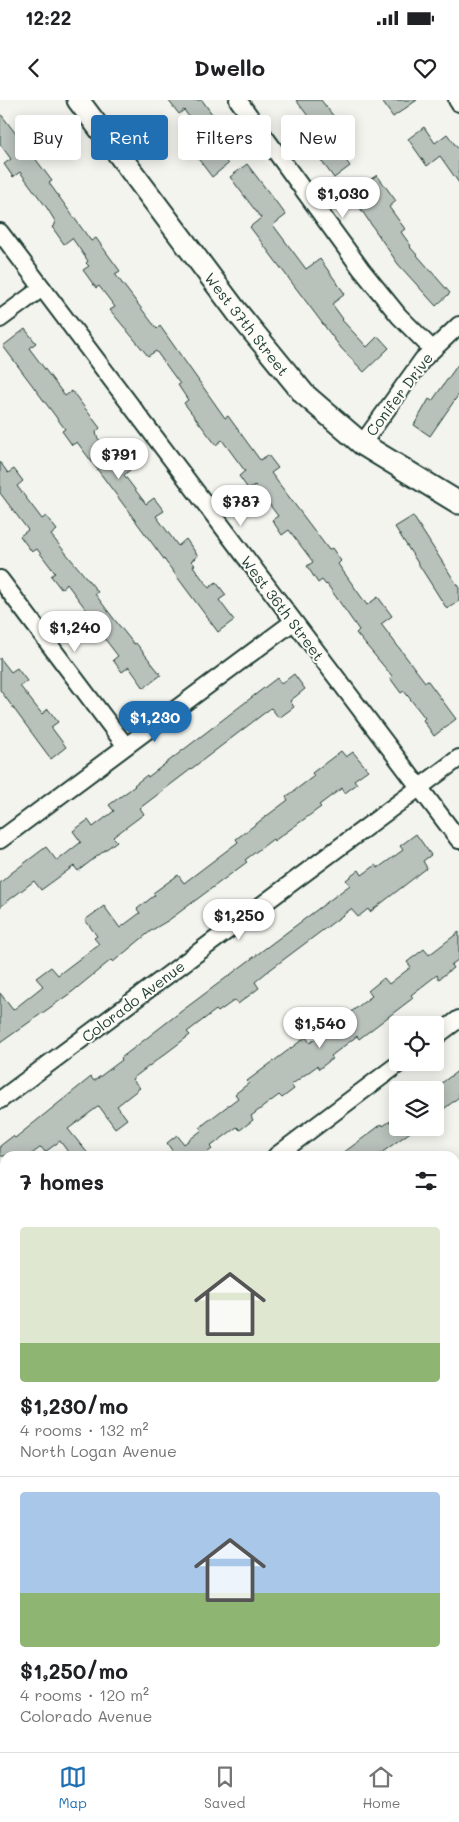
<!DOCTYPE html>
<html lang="en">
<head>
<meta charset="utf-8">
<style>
	body { margin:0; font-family:Mali,sans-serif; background:#f6f6f6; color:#202124; height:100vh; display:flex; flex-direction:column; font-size:19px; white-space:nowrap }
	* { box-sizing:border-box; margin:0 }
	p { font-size:16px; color:#757577 }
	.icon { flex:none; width:28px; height:28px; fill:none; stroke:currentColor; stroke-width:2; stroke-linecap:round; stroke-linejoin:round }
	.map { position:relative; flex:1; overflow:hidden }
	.panel { position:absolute; left:0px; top:1051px; width:460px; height:601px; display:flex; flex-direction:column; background:#fff; border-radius:15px 15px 0 0; box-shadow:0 2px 12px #0003 }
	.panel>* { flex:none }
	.banner { position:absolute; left:15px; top:15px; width:430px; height:45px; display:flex; gap:10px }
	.controls { position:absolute; left:389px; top:916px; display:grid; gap:10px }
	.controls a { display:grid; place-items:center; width:55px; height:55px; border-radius:5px; background:#fff; box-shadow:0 2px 12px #0003; font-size:25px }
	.price { position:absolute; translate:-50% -42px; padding:0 11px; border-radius:18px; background:#fff; color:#222; font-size:16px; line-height:32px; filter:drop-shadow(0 1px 2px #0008) }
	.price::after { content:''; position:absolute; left:50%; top:30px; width:15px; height:11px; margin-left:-8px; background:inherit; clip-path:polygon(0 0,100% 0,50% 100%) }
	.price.active { background:#1f6fb2; color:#fff }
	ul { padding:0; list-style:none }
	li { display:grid; align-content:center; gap:10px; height:265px; padding:0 20px }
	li+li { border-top:1px solid #e0e0e0 }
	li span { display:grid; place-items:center; height:155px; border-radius:5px; color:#555 }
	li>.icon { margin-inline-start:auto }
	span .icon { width:90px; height:90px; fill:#fffc; stroke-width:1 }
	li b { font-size:21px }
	h2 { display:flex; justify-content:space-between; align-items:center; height:60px; padding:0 20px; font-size:21px }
	.tag { padding:0 18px; border-radius:5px; background:#fff; box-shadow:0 2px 12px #0003; font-size:18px; line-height:45px }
	.tag.active { background:#1f6fb2; color:#fff }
	.status { display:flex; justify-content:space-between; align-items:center; height:35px; padding:0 25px; background:#fff; direction:ltr }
	.status svg { height:14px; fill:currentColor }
	header { display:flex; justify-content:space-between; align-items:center; height:65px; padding:0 20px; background:#fff; font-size:22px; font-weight:800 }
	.tabs { display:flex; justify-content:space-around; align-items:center; height:70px; border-top:1px solid #e0e0e0; background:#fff; font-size:14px; color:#757577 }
	.tabs a { display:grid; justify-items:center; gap:2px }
	.tabs .active { color:#1f6fb2 }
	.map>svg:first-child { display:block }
</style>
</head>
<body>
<div class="status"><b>12:22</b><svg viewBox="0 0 49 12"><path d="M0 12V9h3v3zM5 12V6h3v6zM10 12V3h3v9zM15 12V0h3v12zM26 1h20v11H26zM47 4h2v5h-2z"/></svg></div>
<header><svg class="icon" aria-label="back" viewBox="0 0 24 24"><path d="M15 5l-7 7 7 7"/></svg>Dwello<svg class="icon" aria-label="heart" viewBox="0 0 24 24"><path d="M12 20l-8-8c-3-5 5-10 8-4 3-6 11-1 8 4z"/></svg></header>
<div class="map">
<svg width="459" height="1652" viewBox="0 0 459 1652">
	<rect width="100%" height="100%" fill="#f4f4ef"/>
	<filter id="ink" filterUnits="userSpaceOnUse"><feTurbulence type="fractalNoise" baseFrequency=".02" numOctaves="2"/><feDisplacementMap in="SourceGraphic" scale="10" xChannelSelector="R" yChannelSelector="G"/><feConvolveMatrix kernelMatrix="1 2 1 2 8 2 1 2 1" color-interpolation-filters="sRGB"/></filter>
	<g filter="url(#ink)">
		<g fill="#b9c1bb" stroke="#1f3d34">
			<path d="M 168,0 L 202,0 L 212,14 L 210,16 L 226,37 L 214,46 L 228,64 L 212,77 L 190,48 L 204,37 L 184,10 L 179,14 Z"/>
			<path d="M 296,0 L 321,0 L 335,18 L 322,28 L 350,66 L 334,78 L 298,29 L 311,20 Z"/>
			<path d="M 381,0 L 417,0 L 393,17 Z"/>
			<path d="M 0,13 L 26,47 L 33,42 L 41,52 L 34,57 L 52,81 L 49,83 L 91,141 L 96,138 L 120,171 L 115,174 L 157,229 L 160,226 L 225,318 L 228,316 L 260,360 L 268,355 L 278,368 L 271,373 L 329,450 L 332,448 L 341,461 L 338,464 L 367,505 L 378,497 L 392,516 L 381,524 L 425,582 L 428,581 L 456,619 L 434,636 L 423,620 L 425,618 L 404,591 L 401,593 L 390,578 L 392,576 L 356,533 L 359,530 L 327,484 L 326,485 L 322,480 L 318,483 L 307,466 L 313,462 L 289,430 L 282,435 L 272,420 L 278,416 L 255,385 L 249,390 L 239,376 L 245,371 L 222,340 L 216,345 L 184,303 L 188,300 L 178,285 L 180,284 L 156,251 L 148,256 L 110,210 L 115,207 L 99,186 L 96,188 L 83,170 L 89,166 L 86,163 L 88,161 L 72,138 L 64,144 L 52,127 L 55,125 L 55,121 L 47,108 L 20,72 L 13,77 L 4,64 L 11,59 L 0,44 Z"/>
			<path d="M 424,27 L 435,43 L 447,34 L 459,50 L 459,83 L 440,56 L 427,66 L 408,39 Z"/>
			<path d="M 247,64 L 286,115 L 273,125 L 306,169 L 320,159 L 345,194 L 332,204 L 343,219 L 342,220 L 367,247 L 378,236 L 389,248 L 364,272 L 341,248 L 250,127 L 261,118 L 230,77 Z"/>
			<path d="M 377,75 L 396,101 L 389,107 L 405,129 L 401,132 L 411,146 L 410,147 L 450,193 L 436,206 L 398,164 L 360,108 L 371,100 L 361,86 Z"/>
			<path d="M 25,229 L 36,243 L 29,248 L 65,296 L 72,291 L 100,328 L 96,332 L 97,337 L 115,360 L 120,357 L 130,370 L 124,375 L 146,404 L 154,398 L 164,411 L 156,416 L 178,446 L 186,439 L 198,456 L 191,461 L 195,465 L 193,466 L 209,488 L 216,482 L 226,495 L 219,500 L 234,520 L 218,532 L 77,342 L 72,345 L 62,331 L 65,329 L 3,246 Z"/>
			<path d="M 459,263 L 459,294 L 430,336 L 414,325 L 429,299 L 432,301 Z"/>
			<path d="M 0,362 L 8,373 L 14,369 L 23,381 L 17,386 L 42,419 L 46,416 L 57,430 L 51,435 L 98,492 L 95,494 L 114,519 L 134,544 L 136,543 L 161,575 L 144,588 L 129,567 L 122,572 L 113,560 L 118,556 L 98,530 L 95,532 L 83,515 L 88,512 L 67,484 L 61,489 L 51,476 L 55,473 L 37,449 L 32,452 L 20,436 L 28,430 L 0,393 Z"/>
			<path d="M 413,416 L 459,488 L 459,501 L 447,509 L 395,427 Z"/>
			<path d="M 0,558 L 11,572 L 17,568 L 27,581 L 20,586 L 42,614 L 48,609 L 58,622 L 51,627 L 66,647 L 51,659 L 0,590 Z"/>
			<path d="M 294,574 L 305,589 L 290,601 L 294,607 L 279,618 L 271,608 L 140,708 L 144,714 L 113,737 L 117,741 L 78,771 L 74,766 L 41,790 L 34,781 L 0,807 L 0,783 L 10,774 L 46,747 L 57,761 L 81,742 L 73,731 L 88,720 L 93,727 L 114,711 L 109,705 L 135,686 L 134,685 L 147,675 L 148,677 L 277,578 L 281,584 Z"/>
			<path d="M 341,651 L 346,657 L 353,652 L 368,670 L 354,680 L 357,684 L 345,693 L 342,688 L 319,705 L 321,707 L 274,741 L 273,739 L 245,760 L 247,762 L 169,820 L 152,830 L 113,862 L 111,860 L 72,892 L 0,943 L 0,893 L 13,910 L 43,886 L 36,878 L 51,867 L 58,875 L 99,844 L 94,838 L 97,836 L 85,820 L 104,806 L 120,828 L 140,813 L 137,809 L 155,795 L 153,793 L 178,775 L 184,783 L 238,742 L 236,739 L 288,700 L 286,697 L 314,676 L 312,673 Z"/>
			<path d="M 416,734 L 431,755 L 423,761 L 427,768 L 370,812 L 368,809 L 358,817 L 351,809 L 267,872 L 255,882 L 259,888 L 238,904 L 235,900 L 218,912 L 216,910 L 187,932 L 190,935 L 132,979 L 140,988 L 117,1006 L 127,1019 L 115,1028 L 99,1006 L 68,1029 L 90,1056 L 71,1056 L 60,1041 L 45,1052 L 41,1047 L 29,1056 L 0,1056 L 0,1046 L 13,1036 L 15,1038 L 91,977 L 94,981 L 122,960 L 121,958 L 179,913 L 350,785 L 346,780 L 359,770 L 362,775 L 376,765 L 378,768 L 403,750 L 400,746 Z"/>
			<path d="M 459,832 L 459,859 L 451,865 L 453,868 L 439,879 L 437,875 L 411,895 L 413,898 L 359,939 L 357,936 L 331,956 L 333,958 L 319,969 L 317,966 L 291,985 L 294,989 L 282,998 L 279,995 L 251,1016 L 253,1020 L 240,1030 L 237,1027 L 210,1047 L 212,1049 L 203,1056 L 167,1056 L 173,1052 L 167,1043 L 177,1035 L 184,1044 L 202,1030 L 200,1027 L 238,998 L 235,994 L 249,983 L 247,981 L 306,937 L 310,943 L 372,896 L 368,891 L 384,878 L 389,884 L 411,867 L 407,862 L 424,849 L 429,855 Z"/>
			<path d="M 459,970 L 459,997 L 435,1016 L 435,988 Z"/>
			<path d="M 398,1016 L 398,1028 L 416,1028 L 377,1056 L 339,1056 L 382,1024 L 383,1026 Z"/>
		</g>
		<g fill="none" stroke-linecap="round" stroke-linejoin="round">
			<g stroke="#1f3d34" stroke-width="20">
				<g id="minor">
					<path d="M 238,0 L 361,169 L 399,216 L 432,249"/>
					<path d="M 457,0 L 459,3"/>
					<path d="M 0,132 L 459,740"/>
					<path d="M 0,219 L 42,188"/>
					<path d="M 362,344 L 423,259 L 459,225"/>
					<path d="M 0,479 L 125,645"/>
					<path d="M 0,740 L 293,522"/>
					<path d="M 435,937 L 459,919"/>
					<path d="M 0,1000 L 459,658"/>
					<path d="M 276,1056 L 401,962"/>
					<path d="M 455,1184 L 459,1181"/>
					<path d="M 0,1262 L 5,1258"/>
					<path d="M 455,1448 L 459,1445"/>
					<path d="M 0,1524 L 5,1520"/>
					<path d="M 0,1567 L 5,1573"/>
					<path d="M 61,1648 L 64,1652"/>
					<path d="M 181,1652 L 187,1648"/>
				</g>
			</g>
			<g stroke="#1f3d34" stroke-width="25">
				<path id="tertiary" d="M 78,0 L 237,212 L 304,294 L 362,344 L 459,403"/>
			</g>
			<use href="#minor" stroke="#fdfcf7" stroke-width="16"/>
			<use href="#tertiary" stroke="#fdfcf7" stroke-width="21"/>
		</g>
	</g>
	<g text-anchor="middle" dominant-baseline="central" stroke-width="4" stroke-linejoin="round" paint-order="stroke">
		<g font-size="15" fill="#1f3d34" stroke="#fdfcf7">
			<text transform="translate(247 224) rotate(52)">West 37th Street</text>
			<text transform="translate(399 294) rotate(-53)">Conifer Drive</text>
			<text transform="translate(283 508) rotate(53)">West 36th Street</text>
			<text transform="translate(133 901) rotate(-37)">Colorado Avenue</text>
		</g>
	</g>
</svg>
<div class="controls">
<a><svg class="icon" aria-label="locate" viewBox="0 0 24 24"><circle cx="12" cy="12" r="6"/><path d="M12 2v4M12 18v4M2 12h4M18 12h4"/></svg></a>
<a><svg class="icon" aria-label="layers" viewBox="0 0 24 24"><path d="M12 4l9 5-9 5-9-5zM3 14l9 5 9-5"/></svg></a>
</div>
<b class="price" style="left:343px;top:119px">$1,030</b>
<b class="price" style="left:119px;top:380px">$791</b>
<b class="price" style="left:241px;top:427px">$787</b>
<b class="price" style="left:75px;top:553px">$1,240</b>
<b class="price active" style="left:155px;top:643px">$1,230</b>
<b class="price" style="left:239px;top:841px">$1,250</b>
<b class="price" style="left:320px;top:949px">$1,540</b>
<div class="banner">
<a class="tag">Buy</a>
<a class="tag active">Rent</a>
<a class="tag">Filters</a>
<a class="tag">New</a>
</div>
<section class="panel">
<h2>7 homes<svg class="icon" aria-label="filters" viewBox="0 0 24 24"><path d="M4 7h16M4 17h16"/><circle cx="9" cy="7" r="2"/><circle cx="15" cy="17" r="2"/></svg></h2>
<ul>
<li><span style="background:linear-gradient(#dfe7d0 75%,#8fb573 0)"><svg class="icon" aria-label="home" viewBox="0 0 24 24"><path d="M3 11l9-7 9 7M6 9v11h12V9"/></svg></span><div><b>$1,230/mo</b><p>4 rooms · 132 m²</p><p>North Logan Avenue</p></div></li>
<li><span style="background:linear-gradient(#a9c7e8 65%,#8fb573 0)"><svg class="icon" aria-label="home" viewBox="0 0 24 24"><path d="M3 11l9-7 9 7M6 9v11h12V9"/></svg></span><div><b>$1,250/mo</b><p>4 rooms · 120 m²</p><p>Colorado Avenue</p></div></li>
</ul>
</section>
</div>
<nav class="tabs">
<a class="active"><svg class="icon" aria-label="map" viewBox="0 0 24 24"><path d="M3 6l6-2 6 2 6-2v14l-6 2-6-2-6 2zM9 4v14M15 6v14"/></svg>Map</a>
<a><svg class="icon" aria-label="saved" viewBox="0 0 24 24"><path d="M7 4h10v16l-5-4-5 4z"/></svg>Saved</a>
<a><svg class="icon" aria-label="home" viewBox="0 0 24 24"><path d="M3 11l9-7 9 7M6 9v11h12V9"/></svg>Home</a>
</nav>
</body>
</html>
